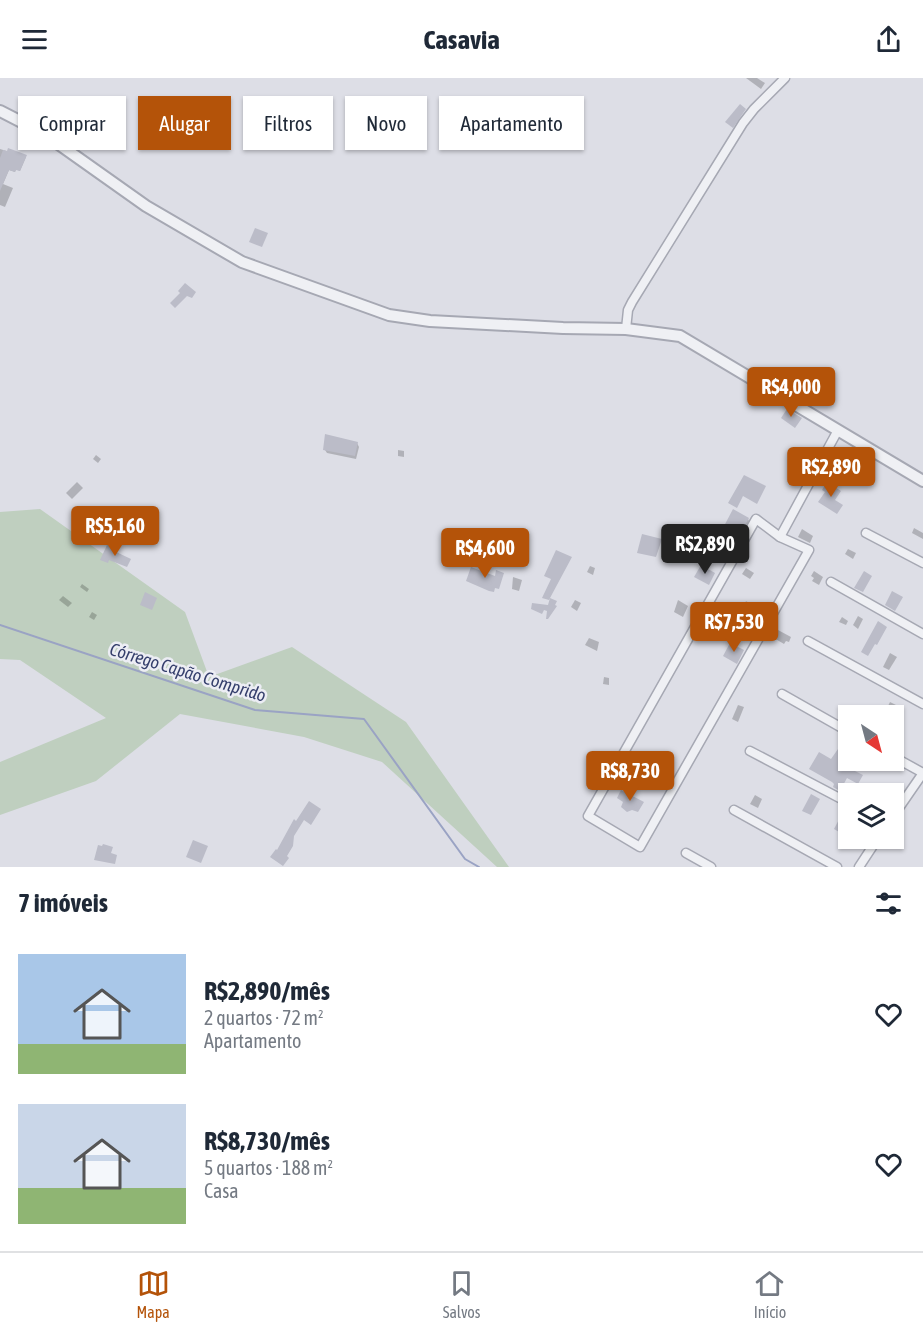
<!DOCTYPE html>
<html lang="pt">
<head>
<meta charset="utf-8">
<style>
	body { margin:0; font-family:"Asap Condensed",sans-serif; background:#f6f6f7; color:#1f2937; height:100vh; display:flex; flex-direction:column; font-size:22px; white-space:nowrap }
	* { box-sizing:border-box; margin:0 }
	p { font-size:20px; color:#747a83 }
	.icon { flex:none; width:33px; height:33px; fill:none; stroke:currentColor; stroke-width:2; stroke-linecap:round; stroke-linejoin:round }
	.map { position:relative; height:789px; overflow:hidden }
	.panel { display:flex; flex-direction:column; background:#fff; flex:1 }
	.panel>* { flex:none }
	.hud { position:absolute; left:18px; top:18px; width:600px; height:54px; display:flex; gap:12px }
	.needle { width:39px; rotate:144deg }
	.tools { position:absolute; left:838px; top:627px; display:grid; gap:12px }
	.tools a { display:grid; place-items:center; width:66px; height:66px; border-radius:0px; background:#fff; box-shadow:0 2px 4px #0004; font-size:30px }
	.price { position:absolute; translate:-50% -51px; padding:0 14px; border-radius:6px; background:#b45309; color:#fff; font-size:20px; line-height:39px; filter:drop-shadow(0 2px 3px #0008) }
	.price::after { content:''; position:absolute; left:50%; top:36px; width:18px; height:14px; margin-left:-9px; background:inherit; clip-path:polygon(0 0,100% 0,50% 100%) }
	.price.current { background:#222; color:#fff }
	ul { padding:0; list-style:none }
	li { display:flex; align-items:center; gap:18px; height:150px; padding:0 18px }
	li span { display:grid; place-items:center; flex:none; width:168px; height:120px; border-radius:0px; color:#555 }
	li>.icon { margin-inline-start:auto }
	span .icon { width:72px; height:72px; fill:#fffc; stroke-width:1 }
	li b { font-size:26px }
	h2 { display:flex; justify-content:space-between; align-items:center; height:72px; padding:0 18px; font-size:26px }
	.pill { padding:0 21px; border-radius:0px; background:#fff; box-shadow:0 2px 4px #0004; font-size:21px; line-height:54px }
	.pill.current { background:#b45309; color:#fff }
	header { display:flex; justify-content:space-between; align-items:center; height:78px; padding:0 18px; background:#fff; font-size:27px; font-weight:700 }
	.menu { display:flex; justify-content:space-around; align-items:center; height:84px; border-top:2px solid #e0e1e3; background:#fff; font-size:16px; color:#747a83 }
	.menu a { display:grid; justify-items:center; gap:3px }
	.menu .current { color:#b45309 }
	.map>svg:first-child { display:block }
</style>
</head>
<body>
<header><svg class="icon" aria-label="menu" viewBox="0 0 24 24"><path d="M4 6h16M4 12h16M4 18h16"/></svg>Casavia<svg class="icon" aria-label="share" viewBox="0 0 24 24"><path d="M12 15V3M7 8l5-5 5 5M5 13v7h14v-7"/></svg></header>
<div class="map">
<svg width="923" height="789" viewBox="0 0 923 789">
	<rect width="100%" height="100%" fill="#dddee6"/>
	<path fill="#bfcfbf" d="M 40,431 L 185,534 L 209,599 L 292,569 L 406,644 L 509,789 L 497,789 L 382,684 L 304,659 L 180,636 L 96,703 L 0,737 L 0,684 L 106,640 L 20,582 L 0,581 L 0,434 Z"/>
	<g fill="#0003">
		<path d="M 746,0 L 757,0 L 765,5 L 761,11 Z"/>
		<path d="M 0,71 L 26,79 L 20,93 L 16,91 L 15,94 L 9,92 L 3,106 L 13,110 L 5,129 L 0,127 Z"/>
		<path d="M 357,365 L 359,369 L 356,381 L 327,375 L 325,372 Z"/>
		<path d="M 398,372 L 404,373 L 404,379 L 398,378 Z"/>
		<path d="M 96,377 L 101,381 L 98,385 L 93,381 Z"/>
		<path d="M 77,404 L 83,410 L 72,421 L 66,415 Z"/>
		<path d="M 748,441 L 749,443 L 742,457 L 740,456 L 739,458 L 726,452 Z"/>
		<path d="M 914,450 L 923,455 L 923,461 L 912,455 Z"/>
		<path d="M 802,451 L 813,458 L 810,465 L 798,459 Z"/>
		<path d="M 848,471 L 856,475 L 853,481 L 845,476 Z"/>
		<path d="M 590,488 L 595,490 L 593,497 L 587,494 Z"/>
		<path d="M 746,490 L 754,495 L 750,501 L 742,496 Z"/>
		<path d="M 814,493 L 823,499 L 819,507 L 812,503 L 814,500 L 811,498 Z"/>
		<path d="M 513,499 L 522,502 L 519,513 L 512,511 Z"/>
		<path d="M 82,506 L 89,511 L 87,514 L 80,509 Z"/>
		<path d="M 63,518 L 72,525 L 68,529 L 59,522 Z"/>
		<path d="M 575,522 L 581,525 L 577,533 L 571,529 Z"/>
		<path d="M 678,522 L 688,528 L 683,539 L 674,534 Z"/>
		<path d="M 92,534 L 97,537 L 94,542 L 89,539 Z"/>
		<path d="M 858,538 L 863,541 L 858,551 L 853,547 Z"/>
		<path d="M 842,539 L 848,543 L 846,547 L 839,544 Z"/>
		<path d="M 778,552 L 791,559 L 789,564 L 786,563 L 784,566 L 774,560 Z"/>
		<path d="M 589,560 L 599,564 L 597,573 L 585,567 Z"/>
		<path d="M 890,575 L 897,579 L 889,592 L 883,589 Z"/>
		<path d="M 604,599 L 609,600 L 609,607 L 603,606 Z"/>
		<path d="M 890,624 L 898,628 L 893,638 L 883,638 Z"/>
		<path d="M 738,627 L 744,629 L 738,644 L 732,641 Z"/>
		<path d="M 643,694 L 648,698 L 644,707 L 638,703 Z"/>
		<path d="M 755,717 L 762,721 L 758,730 L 750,726 Z"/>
	</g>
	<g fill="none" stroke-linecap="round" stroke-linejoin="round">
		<path stroke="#9aa3c4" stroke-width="2" d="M 0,547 L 255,632 L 364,641 L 465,781 L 479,789"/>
	</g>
	<g fill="#bbbcc8">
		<path d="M 740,26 L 746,31 L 733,50 L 725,44 Z"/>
		<path d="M 8,70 L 27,77 L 20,93 L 16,92 L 15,94 L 9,92 L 0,113 L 0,80 L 3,72 L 7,73 Z"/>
		<path d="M 255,150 L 268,155 L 262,169 L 249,164 Z"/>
		<path d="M 185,205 L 196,214 L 192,220 L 187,218 L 175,230 L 170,225 L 180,215 L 178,213 Z"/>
		<path d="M 787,331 L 802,340 L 795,350 L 781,340 Z"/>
		<path d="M 325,356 L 358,364 L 355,378 L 323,372 Z"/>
		<path d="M 744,397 L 766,408 L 757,426 L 743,418 L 737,430 L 728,425 Z"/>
		<path d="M 827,404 L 841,413 L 835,422 L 843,427 L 837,436 L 818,424 L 825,414 L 822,412 Z"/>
		<path d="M 733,431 L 749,440 L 740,456 L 739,455 L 737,457 L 723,450 Z"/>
		<path d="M 642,456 L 662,461 L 656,479 L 637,475 Z"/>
		<path d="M 107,467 L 113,470 L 112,472 L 131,481 L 127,489 L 109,482 L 108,485 L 100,482 Z"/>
		<path d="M 556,472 L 572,479 L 550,520 L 557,523 L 555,527 L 557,528 L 548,541 L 546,541 L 547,533 L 544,532 L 542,536 L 531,531 L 532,525 L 548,527 L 550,520 L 549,522 L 542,520 L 551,501 L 544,498 Z"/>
		<path d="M 701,487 L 715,495 L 709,507 L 694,499 Z"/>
		<path d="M 471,489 L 495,498 L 496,492 L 504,495 L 499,511 L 495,510 L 494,514 L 489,513 L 466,503 Z"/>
		<path d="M 864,493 L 872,498 L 863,514 L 854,510 Z"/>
		<path d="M 892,513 L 903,519 L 895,533 L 885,527 Z"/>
		<path d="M 145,514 L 157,520 L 152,532 L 140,527 Z"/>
		<path d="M 746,523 L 766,535 L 760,546 L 749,540 L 751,536 L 742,531 Z"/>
		<path d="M 878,543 L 887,549 L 877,567 L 875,566 L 868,578 L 861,574 Z"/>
		<path d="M 730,565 L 744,572 L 737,586 L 723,578 Z"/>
		<path d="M 838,671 L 845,675 L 839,685 L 863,697 L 858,706 L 847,700 L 840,713 L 833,709 L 834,706 L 832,704 L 809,691 L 819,674 L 831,681 Z"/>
		<path d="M 595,677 L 610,686 L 603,698 L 588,689 Z"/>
		<path d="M 621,712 L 644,724 L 638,734 L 632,732 L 627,734 L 621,729 L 623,724 L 617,720 Z"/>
		<path d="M 811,716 L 820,721 L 811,737 L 802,733 Z"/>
		<path d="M 309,723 L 321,731 L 311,747 L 304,742 L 294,758 L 293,768 L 287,778 L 289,780 L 283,788 L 270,779 L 276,771 L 277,772 L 294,741 L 296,743 Z"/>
		<path d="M 844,732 L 849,735 L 849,748 L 844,757 L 834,751 Z"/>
		<path d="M 193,762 L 208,768 L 201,785 L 186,779 Z"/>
		<path d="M 103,766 L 113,769 L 111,775 L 117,777 L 115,786 L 94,782 L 98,767 L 102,768 Z"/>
	</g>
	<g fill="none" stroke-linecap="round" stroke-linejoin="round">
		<g stroke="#a6a8b3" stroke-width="11">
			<g id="minor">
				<path d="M 626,251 L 628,232 L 632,224 L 743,45 L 754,31 L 785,0"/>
				<path d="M 756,441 L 780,459 L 809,472 L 640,769 L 588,738 Z"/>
				<path d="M 866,455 L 923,485"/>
				<path d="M 780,459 L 838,352"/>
				<path d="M 831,504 L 923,556"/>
				<path d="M 808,563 L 923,626"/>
				<path d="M 782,616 L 849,654"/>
				<path d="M 750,673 L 849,725"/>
				<path d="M 894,679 L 923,695"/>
				<path d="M 734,732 L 837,789"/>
				<path d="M 894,737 L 923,695"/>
				<path d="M 686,775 L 711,789"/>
				<path d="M 859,789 L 878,760"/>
			</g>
		</g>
		<g stroke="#a6a8b3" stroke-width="14">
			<path id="tertiary" d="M 0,33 L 43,55 L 146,128 L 242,184 L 389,237 L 430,243 L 563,250 L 626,251 L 680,258 L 923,403"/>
		</g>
		<use href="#minor" stroke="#eff0f4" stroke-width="8"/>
		<use href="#tertiary" stroke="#eff0f4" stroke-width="10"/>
	</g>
	<g text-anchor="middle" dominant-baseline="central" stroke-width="5" stroke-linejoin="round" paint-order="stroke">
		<g font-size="18" font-style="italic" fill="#353f6c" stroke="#ecedf4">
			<text transform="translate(188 594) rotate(17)">Córrego Capão Comprido</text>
		</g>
	</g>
</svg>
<div class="tools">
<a><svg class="needle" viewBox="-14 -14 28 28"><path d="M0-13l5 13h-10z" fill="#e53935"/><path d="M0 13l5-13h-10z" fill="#747a83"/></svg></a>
<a><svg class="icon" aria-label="layers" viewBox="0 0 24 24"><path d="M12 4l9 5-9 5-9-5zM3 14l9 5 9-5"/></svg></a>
</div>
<b class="price" style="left:791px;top:340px">R$4,000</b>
<b class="price" style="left:831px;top:420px">R$2,890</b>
<b class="price" style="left:115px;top:479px">R$5,160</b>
<b class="price current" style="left:705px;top:497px">R$2,890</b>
<b class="price" style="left:485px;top:501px">R$4,600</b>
<b class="price" style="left:734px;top:575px">R$7,530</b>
<b class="price" style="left:630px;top:724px">R$8,730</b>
<div class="hud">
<a class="pill">Comprar</a>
<a class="pill current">Alugar</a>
<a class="pill">Filtros</a>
<a class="pill">Novo</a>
<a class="pill">Apartamento</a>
</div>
</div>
<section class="panel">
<h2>7 imóveis<svg class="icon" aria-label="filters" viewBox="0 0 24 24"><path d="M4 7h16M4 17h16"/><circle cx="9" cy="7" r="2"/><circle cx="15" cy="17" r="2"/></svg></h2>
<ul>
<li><span style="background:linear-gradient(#a9c7e8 75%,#8fb573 0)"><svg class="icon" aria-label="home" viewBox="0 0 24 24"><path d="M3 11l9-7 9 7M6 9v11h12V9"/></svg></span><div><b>R$2,890/mês</b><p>2 quartos · 72 m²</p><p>Apartamento</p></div><svg class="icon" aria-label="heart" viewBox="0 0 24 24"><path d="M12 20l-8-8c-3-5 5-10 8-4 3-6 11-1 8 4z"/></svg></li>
<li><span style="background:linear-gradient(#c9d6e8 70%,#8fb573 0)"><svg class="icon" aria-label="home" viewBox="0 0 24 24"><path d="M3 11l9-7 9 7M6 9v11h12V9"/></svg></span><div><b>R$8,730/mês</b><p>5 quartos · 188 m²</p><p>Casa</p></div><svg class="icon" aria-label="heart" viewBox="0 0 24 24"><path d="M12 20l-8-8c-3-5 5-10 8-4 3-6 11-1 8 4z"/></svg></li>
</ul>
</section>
<nav class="menu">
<a class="current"><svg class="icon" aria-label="map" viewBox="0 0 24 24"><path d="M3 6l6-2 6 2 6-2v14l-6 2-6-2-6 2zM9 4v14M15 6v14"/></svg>Mapa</a>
<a><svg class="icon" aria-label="saved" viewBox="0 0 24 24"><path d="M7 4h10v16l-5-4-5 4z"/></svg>Salvos</a>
<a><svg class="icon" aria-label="home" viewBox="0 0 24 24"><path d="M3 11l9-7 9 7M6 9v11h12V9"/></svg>Início</a>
</nav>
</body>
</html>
